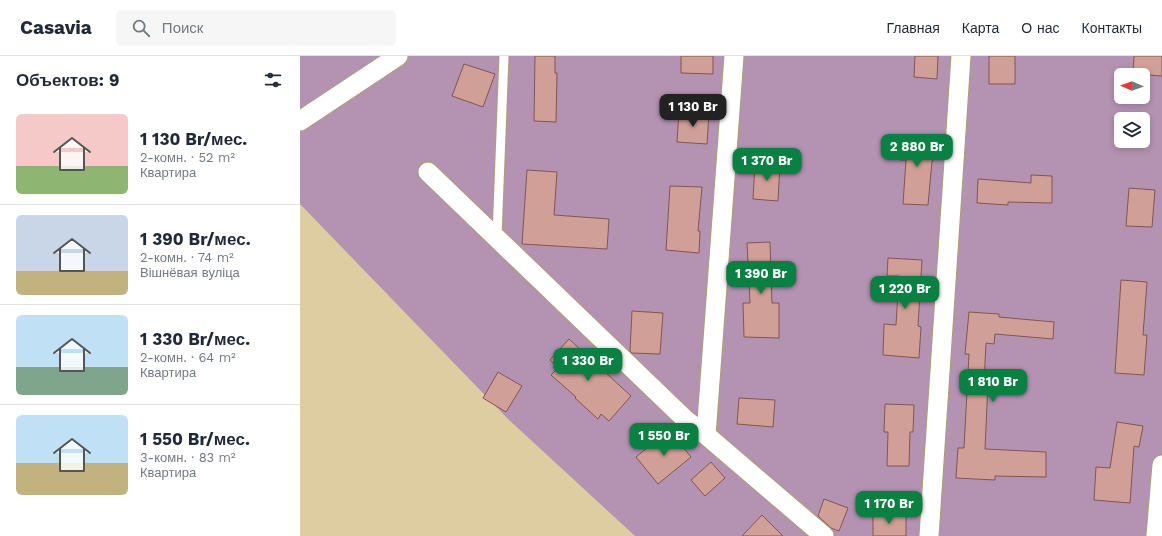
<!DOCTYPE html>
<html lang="ru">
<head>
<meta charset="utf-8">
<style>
	body { margin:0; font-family:"Work Sans",sans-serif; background:#f6f6f7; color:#1f2937; height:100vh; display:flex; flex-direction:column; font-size:15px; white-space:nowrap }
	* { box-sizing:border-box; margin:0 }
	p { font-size:13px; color:#747a83 }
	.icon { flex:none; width:22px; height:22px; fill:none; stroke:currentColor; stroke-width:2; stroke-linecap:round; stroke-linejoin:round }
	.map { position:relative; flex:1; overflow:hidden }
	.drawer { display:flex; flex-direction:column; background:#fff; width:300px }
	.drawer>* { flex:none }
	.needle { width:26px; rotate:272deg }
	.buttons { position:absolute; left:814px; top:12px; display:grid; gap:8px }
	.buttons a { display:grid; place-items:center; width:36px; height:36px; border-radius:6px; background:#fff; box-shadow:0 2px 6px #0003; font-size:20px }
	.price { position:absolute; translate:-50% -34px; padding:0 9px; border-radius:8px; background:#0b8043; color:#fff; font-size:13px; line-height:26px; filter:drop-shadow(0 1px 2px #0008) }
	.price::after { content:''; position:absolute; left:50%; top:24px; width:12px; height:9px; margin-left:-6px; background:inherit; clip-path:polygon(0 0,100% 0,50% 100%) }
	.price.current { background:#222; color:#fff }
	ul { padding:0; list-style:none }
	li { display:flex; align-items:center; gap:12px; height:100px; padding:0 16px }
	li+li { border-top:1px solid #e0e1e3 }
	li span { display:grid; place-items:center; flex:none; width:112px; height:80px; border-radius:6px; color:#555 }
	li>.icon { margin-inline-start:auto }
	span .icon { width:48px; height:48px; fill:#fffc; stroke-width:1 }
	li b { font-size:17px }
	h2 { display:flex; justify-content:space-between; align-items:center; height:48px; padding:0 16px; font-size:17px }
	header { display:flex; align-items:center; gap:24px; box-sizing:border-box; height:56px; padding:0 20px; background:#fff; border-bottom:1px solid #e0e1e3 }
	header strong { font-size:19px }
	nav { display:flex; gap:22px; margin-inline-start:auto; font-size:14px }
	.search { width:280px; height:36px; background:#f6f6f7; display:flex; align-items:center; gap:10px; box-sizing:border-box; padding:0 14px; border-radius:6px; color:#747a83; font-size:15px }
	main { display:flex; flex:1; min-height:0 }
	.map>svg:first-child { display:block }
</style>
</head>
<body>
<header>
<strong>Casavia</strong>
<div class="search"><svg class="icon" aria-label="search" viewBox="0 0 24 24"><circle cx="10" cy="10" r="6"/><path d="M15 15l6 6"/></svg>Поиск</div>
<nav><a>Главная</a><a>Карта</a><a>О нас</a><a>Контакты</a></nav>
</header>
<main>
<section class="drawer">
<h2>Объектов: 9<svg class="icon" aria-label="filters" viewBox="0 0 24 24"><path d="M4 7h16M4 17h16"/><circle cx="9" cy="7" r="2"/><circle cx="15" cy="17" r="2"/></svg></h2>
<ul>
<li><span style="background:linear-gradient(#f6c9c9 65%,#8fb573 0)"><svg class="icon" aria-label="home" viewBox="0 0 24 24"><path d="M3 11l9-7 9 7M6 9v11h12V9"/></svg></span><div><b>1 130 Br/мес.</b><p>2-комн. · 52 m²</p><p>Квартира</p></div></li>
<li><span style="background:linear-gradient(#c9d6e8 70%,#c2b280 0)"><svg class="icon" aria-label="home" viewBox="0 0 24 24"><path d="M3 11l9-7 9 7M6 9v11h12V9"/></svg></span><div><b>1 390 Br/мес.</b><p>2-комн. · 74 m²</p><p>Вішнёвая вуліца</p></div></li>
<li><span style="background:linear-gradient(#bfe0f5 65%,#7fa58c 0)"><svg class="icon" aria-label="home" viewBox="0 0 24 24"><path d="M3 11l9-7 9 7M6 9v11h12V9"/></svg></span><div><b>1 330 Br/мес.</b><p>2-комн. · 64 m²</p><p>Квартира</p></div></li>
<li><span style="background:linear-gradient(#bfe0f5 60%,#c2b280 0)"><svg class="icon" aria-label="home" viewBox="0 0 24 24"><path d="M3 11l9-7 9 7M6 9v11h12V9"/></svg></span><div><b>1 550 Br/мес.</b><p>3-комн. · 83 m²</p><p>Квартира</p></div></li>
</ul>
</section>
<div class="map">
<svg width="862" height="480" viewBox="0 0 862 480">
	<rect width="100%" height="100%" fill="#dfcda2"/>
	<path fill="#b492b2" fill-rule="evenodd" d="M 0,0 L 862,0 L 862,480 L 335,480 L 208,363 L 0,148 ZM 821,19 L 843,19 L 843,41 L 821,41 ZM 821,63 L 843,63 L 843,85 L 821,85 Z"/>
	<g fill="#d09f98" stroke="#825650">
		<path d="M 235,0 L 255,0 L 255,17 L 257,17 L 256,66 L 234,65 Z"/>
		<path d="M 381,0 L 413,0 L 413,18 L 381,17 Z"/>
		<path d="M 615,0 L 638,0 L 637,23 L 614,21 Z"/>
		<rect x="689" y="0" width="26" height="28"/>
		<path d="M 834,0 L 862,0 L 862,20 L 833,18 Z"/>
		<path d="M 164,8 L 195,18 L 183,51 L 152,40 Z"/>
		<path d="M 379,55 L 409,57 L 407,88 L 377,86 Z"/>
		<path d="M 601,80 L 634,81 L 633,105 L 632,105 L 628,149 L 603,148 L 606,104 L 600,104 Z"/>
		<path d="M 455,107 L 480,108 L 478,145 L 453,143 Z"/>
		<path d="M 227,114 L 257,116 L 254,159 L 309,163 L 307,193 L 222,188 Z"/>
		<path d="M 731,119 L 752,120 L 752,147 L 708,146 L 708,149 L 677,147 L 678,123 L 731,127 Z"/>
		<path d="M 370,130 L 402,131 L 398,175 L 400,175 L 399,197 L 366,194 Z"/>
		<path d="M 829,132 L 855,134 L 852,171 L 826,170 Z"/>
		<path d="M 470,186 L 472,247 L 479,247 L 479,282 L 444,281 L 443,247 L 450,247 L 447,187 Z"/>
		<path d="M 588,202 L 622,204 L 618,270 L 621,271 L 619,302 L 583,299 L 584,268 L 596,269 L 599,220 L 587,220 Z"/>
		<path d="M 821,224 L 847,226 L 843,279 L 847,279 L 844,319 L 815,317 Z"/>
		<path d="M 332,255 L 363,257 L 360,298 L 332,297 L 330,295 Z"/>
		<path d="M 669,256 L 699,258 L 699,261 L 754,266 L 753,283 L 695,278 L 694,288 L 686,287 L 684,327 L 688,327 L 685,393 L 746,396 L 746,421 L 695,420 L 695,424 L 656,422 L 658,392 L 664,392 L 669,298 L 665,298 Z"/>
		<path d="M 269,283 L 331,340 L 309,365 L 301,358 L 298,363 L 275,342 L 276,341 L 251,319 L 258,312 L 250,304 Z"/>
		<path d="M 198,316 L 222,330 L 206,356 L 183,342 Z"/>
		<path d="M 439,342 L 475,344 L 473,371 L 437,368 Z"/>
		<path d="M 585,348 L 614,349 L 613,376 L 610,376 L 609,410 L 587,410 L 588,376 L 584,376 Z"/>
		<path d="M 817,366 L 843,370 L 839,391 L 834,390 L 830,447 L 794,444 L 796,411 L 810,412 Z"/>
		<path d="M 369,374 L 391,401 L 358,428 L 336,401 Z"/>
		<path d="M 411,406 L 425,422 L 405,440 L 391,424 Z"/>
		<path d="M 524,443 L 548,452 L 539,475 L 531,472 L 518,460 Z"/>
		<path d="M 573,457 L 606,458 L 606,480 L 573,480 Z"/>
		<path d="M 462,459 L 483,480 L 442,480 Z"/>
	</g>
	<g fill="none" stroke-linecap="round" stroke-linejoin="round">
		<g stroke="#af9e75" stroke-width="11">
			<path id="lane" d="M 197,180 L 204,0"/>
		</g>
		<g stroke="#af9e75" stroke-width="21">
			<g id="street">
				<path d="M 0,65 L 98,0"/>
				<path d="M 128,116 L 387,365 L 406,379 L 524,480"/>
				<path d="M 406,379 L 434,0"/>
				<path d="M 629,480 L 661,0"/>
				<path d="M 856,480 L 862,409"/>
			</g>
		</g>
		<use href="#lane" stroke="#fff" stroke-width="9"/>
		<use href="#street" stroke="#fff" stroke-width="19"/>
	</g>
</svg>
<div class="buttons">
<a><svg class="needle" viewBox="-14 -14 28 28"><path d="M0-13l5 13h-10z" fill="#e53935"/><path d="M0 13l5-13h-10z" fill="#747a83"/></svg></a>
<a><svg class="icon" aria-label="layers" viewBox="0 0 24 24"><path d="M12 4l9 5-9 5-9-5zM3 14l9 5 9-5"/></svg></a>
</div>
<b class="price current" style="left:393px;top:72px">1 130 Br</b>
<b class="price" style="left:617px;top:112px">2 880 Br</b>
<b class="price" style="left:467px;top:126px">1 370 Br</b>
<b class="price" style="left:461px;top:239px">1 390 Br</b>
<b class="price" style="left:605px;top:254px">1 220 Br</b>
<b class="price" style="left:288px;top:326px">1 330 Br</b>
<b class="price" style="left:693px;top:347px">1 810 Br</b>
<b class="price" style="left:364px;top:401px">1 550 Br</b>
<b class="price" style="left:589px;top:469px">1 170 Br</b>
</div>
</main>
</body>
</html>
